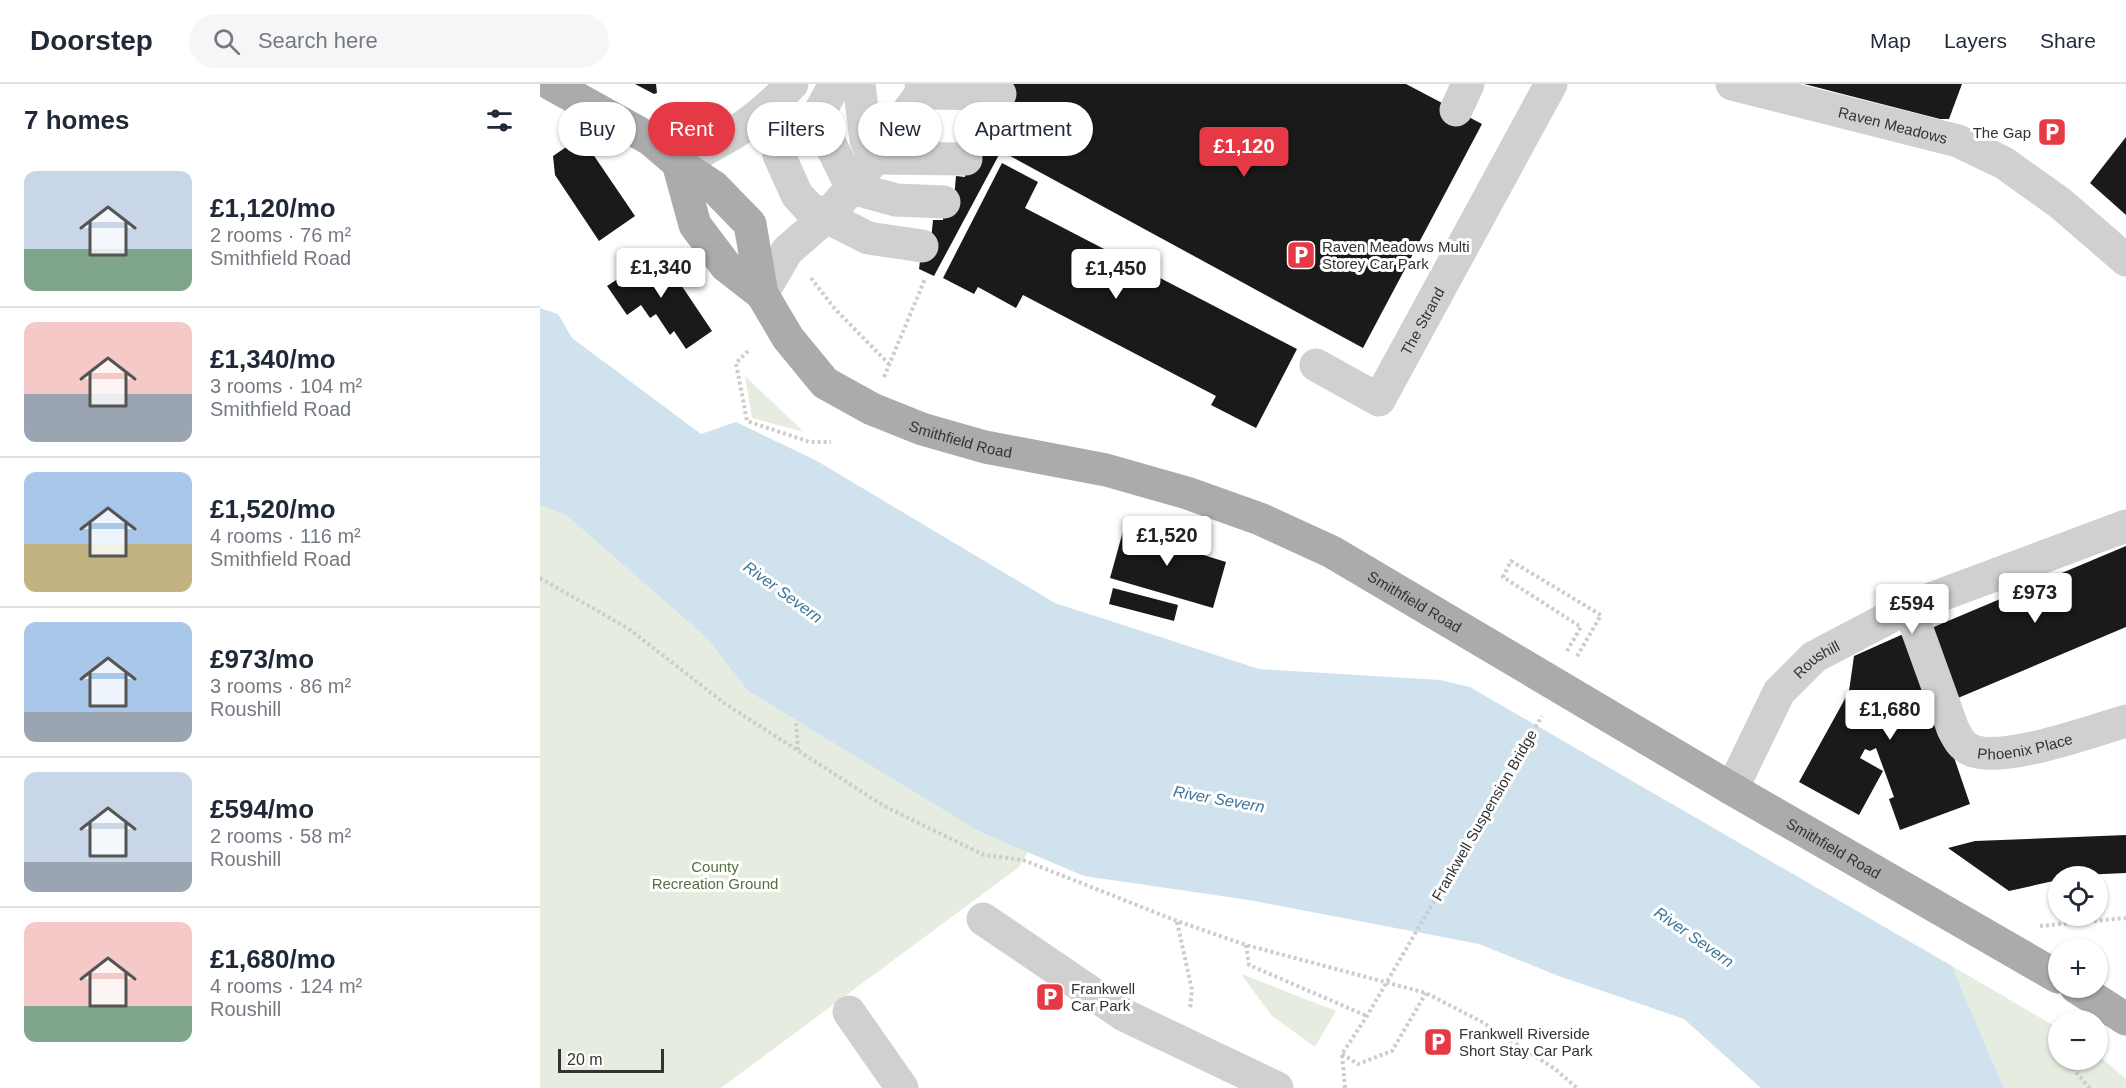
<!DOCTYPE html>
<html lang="en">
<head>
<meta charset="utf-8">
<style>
	body { margin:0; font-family:Arial,sans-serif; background:#f6f6f7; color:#1f2937; height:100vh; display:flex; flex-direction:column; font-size:22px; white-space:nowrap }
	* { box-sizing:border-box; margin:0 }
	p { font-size:20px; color:#747a83 }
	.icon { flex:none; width:33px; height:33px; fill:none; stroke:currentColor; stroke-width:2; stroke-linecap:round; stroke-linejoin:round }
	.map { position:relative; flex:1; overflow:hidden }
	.details { display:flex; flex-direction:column; background:#fff; width:540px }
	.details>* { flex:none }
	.hud { position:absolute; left:18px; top:18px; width:570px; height:54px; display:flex; gap:12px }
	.tools { position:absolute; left:1508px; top:782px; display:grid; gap:12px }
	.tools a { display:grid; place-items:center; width:60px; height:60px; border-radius:50%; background:#fff; box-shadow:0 2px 4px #0004; font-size:30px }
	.scale { position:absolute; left:18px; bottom:15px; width:106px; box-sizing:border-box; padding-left:6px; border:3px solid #333; border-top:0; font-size:16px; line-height:21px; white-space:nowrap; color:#333; -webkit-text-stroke:4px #fff; paint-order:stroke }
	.price { position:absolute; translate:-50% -51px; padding:0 14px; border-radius:6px; background:#fff; color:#222; font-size:20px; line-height:39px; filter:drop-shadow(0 2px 3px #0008) }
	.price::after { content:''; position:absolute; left:50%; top:36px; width:18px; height:14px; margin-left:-9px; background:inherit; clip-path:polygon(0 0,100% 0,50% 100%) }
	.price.current { background:#e63946; color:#fff }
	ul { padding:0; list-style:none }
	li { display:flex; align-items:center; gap:18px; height:150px; padding:0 24px }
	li+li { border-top:2px solid #e0e1e3 }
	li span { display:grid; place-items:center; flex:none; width:168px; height:120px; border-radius:12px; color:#555 }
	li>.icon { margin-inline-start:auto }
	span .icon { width:72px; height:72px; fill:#fffc; stroke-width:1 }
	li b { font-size:26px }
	h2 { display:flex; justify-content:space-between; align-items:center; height:72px; padding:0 24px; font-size:26px }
	.chip { padding:0 21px; border-radius:27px; background:#fff; box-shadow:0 2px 4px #0004; font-size:21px; line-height:54px }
	.chip.current { background:#e63946; color:#fff }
	header { display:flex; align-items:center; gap:36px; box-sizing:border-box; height:84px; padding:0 30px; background:#fff; border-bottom:2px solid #e0e1e3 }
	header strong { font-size:28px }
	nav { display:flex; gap:33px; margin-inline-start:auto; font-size:21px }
	.search { width:420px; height:54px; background:#f6f6f7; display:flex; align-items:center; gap:15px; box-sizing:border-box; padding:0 21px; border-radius:33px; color:#747a83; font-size:22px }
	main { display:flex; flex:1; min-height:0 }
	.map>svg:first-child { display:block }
</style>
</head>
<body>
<header>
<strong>Doorstep</strong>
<div class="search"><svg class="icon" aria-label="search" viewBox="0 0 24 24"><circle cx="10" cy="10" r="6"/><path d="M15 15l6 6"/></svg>Search here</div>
<nav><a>Map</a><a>Layers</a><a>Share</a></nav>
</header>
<main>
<section class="details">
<h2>7 homes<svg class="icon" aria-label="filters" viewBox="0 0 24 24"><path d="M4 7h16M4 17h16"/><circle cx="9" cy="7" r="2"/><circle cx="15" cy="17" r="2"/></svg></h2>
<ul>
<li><span style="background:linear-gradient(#c9d6e8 65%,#7fa58c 0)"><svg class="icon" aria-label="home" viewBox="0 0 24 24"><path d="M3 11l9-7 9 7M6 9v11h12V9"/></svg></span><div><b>£1,120/mo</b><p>2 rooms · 76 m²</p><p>Smithfield Road</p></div></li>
<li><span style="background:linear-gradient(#f6c9c9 60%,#9aa5b1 0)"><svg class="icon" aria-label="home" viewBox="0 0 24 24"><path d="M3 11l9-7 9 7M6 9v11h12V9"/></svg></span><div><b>£1,340/mo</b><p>3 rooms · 104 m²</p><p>Smithfield Road</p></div></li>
<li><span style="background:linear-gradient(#a9c7e8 60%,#c2b280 0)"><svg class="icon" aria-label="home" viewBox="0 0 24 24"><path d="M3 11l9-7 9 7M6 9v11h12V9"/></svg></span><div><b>£1,520/mo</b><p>4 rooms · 116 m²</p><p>Smithfield Road</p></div></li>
<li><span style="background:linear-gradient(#a9c7e8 75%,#9aa5b1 0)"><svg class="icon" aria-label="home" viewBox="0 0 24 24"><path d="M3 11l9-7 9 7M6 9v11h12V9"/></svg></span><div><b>£973/mo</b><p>3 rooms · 86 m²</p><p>Roushill</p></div></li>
<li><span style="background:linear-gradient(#c9d6e8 75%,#9aa5b1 0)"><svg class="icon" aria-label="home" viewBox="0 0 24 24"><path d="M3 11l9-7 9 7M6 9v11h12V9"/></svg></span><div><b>£594/mo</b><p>2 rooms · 58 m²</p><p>Roushill</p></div></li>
<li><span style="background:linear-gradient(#f6c9c9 70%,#7fa58c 0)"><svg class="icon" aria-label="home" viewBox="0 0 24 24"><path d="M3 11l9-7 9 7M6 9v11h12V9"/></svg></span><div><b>£1,680/mo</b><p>4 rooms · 124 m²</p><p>Roushill</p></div></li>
</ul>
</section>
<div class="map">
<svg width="1586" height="1004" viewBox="0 0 1586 1004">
	<rect width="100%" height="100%" fill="#fff"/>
	<g fill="#e6ecdf">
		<path d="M 205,292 L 264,348 L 212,334 Z"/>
		<path d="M 0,421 L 26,431 L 167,554 L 208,607 L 438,747 L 488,768 L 479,783 L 181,1004 L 0,1004 Z"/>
		<path d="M 1412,882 L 1518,944 L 1518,975 L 1557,975 L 1557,970 L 1586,995 L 1586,1004 L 1464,1004 Z"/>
		<path d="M 701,890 L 796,927 L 775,963 L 732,932 Z"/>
	</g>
	<path fill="#cfe2ee" d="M 0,224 L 18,230 L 32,254 L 161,350 L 196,338 L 277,377 L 515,519 L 719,585 L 900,596 L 930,603 L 1412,882 L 1464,1004 L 1221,1004 L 1144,935 L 1016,891 L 939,860 L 709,816 L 544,792 L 438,747 L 208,607 L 167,554 L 26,431 L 0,421 Z"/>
	<g fill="#1a1a1a">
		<path d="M 95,0 L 116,0 L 117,9 L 114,10 Z"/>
		<path d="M 469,0 L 866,0 L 942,40 L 823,264 L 461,67 L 394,192 L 379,185 L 383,155 L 391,156 L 393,136 L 403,136 L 404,118 L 414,114 L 416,92 L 425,93 L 427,71 L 436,71 L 437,49 L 449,50 L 450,31 L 458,32 L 460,9 Z"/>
		<path d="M 1264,0 L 1422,0 L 1409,35 L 1400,35 Z"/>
		<path d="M 1586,53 L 1586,131 L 1550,99 Z"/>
		<path d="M 38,55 L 44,57 L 95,132 L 59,157 L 15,91 L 13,72 Z"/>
		<path d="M 462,79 L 498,98 L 485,124 L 757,265 L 716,344 L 671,321 L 676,312 L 483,211 L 476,224 L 438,203 L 434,210 L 403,194 Z"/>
		<path d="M 119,168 L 172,247 L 146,265 L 134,247 L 130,251 L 116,230 L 110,234 L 101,221 L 87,231 L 67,202 Z"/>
		<path d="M 585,440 L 659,462 L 657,469 L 686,478 L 673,524 L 570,494 Z"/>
		<path d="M 1586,462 L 1586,543 L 1418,614 L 1389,545 Z"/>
		<path d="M 573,504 L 638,521 L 634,537 L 569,520 Z"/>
		<path d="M 1361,551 L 1372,551 L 1430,720 L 1360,746 L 1349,715 L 1354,713 L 1336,664 L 1330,667 L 1325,665 L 1320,674 L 1343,687 L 1319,731 L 1259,698 L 1306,613 L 1329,617 L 1349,636 L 1342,613 L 1309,607 L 1314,572 Z"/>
		<path d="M 1586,751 L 1586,789 L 1518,792 L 1518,796 L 1469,807 L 1408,764 L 1435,757 Z"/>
	</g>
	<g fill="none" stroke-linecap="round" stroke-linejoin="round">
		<g stroke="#cdcdcd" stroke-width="4" stroke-dasharray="3 3" stroke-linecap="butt">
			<path d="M 271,194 L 295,225 L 349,280"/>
			<path d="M 208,267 L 196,279 L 207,337 L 270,358 L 291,358"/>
			<path d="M 344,293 L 385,195"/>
			<path d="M 0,494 L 89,545 L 184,619 L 344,722 L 444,771 L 483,776 L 637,837 L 706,861 L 886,909 L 942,938 L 1015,985 L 1037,1004"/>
			<path d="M 1027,567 L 1041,543 L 963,493 L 971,477 L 1061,531 L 1036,574"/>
			<path d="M 256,639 L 258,666"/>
			<path d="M 637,838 L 652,906 L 650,925"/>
			<path d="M 1500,842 L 1586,834"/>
			<path d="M 706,861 L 709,881 L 827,932"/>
			<path d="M 1518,953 L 1512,962 L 1518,969"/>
			<path d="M 802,970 L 818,980 L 852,967 L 886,909"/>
			<path d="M 1524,975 L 1550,1004"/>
			<path d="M 805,1004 L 802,970 L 827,932 L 1002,632"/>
		</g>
		<g stroke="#d0d0d0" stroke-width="33">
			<path d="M 295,0 L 277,33 L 312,104 L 356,116 L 404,118"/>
			<path d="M 319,0 L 326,56 L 334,74 L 426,75"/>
			<path d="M 381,0 L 383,9 L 460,10"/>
			<path id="s1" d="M 1192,0 L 1418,57 L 1464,79 L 1520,119 L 1586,176"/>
			<path d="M 232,20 L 239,71 L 257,111 L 269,124 L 328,154 L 382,162"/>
			<path d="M 916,26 L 928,0"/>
			<path d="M 138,79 C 187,55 214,40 252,0"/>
			<path d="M 222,210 L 247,167 L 287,132 L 316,99 L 388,0"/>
			<path id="s2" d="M 776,281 L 839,316 L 1011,0"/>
			<path id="s3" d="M 1369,523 L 1413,645 C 1418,654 1421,662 1431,666 C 1461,680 1552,647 1586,637"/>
			<path id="s4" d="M 1192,705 L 1239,608 L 1274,573 L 1369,523 L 1586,442"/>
			<path d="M 443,835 L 584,931 L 737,1004"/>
			<path d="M 309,928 L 362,1004"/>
		</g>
		<g stroke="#ababab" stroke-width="33">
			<path id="s5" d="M 11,0 L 110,55 L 138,79 L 174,103 L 210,140 L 222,210 L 248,254 L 285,299 L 332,325 L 382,345 L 445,363 L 566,386 L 647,409 L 720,435 L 792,468 L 1192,705 L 1518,893"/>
			<path d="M 138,79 L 155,141 L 186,182 L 222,210"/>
			<path d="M 1536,903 L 1586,935"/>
		</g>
	</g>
	<defs>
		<g id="parking-square" transform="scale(1.5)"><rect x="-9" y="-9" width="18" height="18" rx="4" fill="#e63946" stroke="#fff"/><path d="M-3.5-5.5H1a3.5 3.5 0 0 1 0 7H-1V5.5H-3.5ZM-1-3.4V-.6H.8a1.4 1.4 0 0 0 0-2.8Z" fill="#fff"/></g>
	</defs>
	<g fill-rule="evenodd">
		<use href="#parking-square" x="1512" y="48"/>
		<use href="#parking-square" x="761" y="171"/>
		<use href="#parking-square" x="510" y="913"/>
		<use href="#parking-square" x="898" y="958"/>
	</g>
	<g text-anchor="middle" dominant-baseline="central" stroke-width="6" stroke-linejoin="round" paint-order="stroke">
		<g font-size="15" fill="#333" stroke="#fff">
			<text stroke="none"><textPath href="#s1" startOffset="166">Raven Meadows</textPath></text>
			<text stroke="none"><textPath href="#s2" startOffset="162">The Strand</textPath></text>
			<text stroke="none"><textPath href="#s5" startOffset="573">Smithfield Road</textPath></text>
			<text stroke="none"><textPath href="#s5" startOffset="1059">Smithfield Road</textPath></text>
			<text stroke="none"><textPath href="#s4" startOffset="158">Roushill</textPath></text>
			<text stroke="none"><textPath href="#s3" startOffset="213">Phoenix Place</textPath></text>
			<text transform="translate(944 731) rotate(-60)">Frankwell Suspension Bridge</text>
			<text stroke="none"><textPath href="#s5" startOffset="1545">Smithfield Road</textPath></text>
		</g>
		<g font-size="15" fill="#333" stroke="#fff" text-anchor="start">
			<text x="1491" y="48" text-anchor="end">The Gap</text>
			<text x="782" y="162">Raven Meadows Multi<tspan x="782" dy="17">Storey Car Park</tspan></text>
			<text x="531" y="904">Frankwell<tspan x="531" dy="17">Car Park</tspan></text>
			<text x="919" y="949">Frankwell Riverside<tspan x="919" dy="17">Short Stay Car Park</tspan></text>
		</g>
		<g font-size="15" fill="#56703f" stroke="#fff">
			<text x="175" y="782">County<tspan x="175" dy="17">Recreation Ground</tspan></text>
		</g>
		<g font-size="16" font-style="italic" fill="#3f7597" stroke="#fff">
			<text transform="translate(243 508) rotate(36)">River Severn</text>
			<text transform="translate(679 715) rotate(10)">River Severn</text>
			<text transform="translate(1154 853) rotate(35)">River Severn</text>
		</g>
	</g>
</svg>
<div class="tools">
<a><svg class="icon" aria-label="locate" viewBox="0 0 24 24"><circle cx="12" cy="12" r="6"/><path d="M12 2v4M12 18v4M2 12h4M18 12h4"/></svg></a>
<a>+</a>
<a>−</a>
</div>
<div class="scale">20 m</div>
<b class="price current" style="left:704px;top:94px">£1,120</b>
<b class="price" style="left:121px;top:215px">£1,340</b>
<b class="price" style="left:576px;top:216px">£1,450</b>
<b class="price" style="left:627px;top:483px">£1,520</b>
<b class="price" style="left:1495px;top:540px">£973</b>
<b class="price" style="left:1372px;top:551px">£594</b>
<b class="price" style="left:1350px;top:657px">£1,680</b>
<div class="hud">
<a class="chip">Buy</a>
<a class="chip current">Rent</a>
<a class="chip">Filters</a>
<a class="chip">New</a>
<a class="chip">Apartment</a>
</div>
</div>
</main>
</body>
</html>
